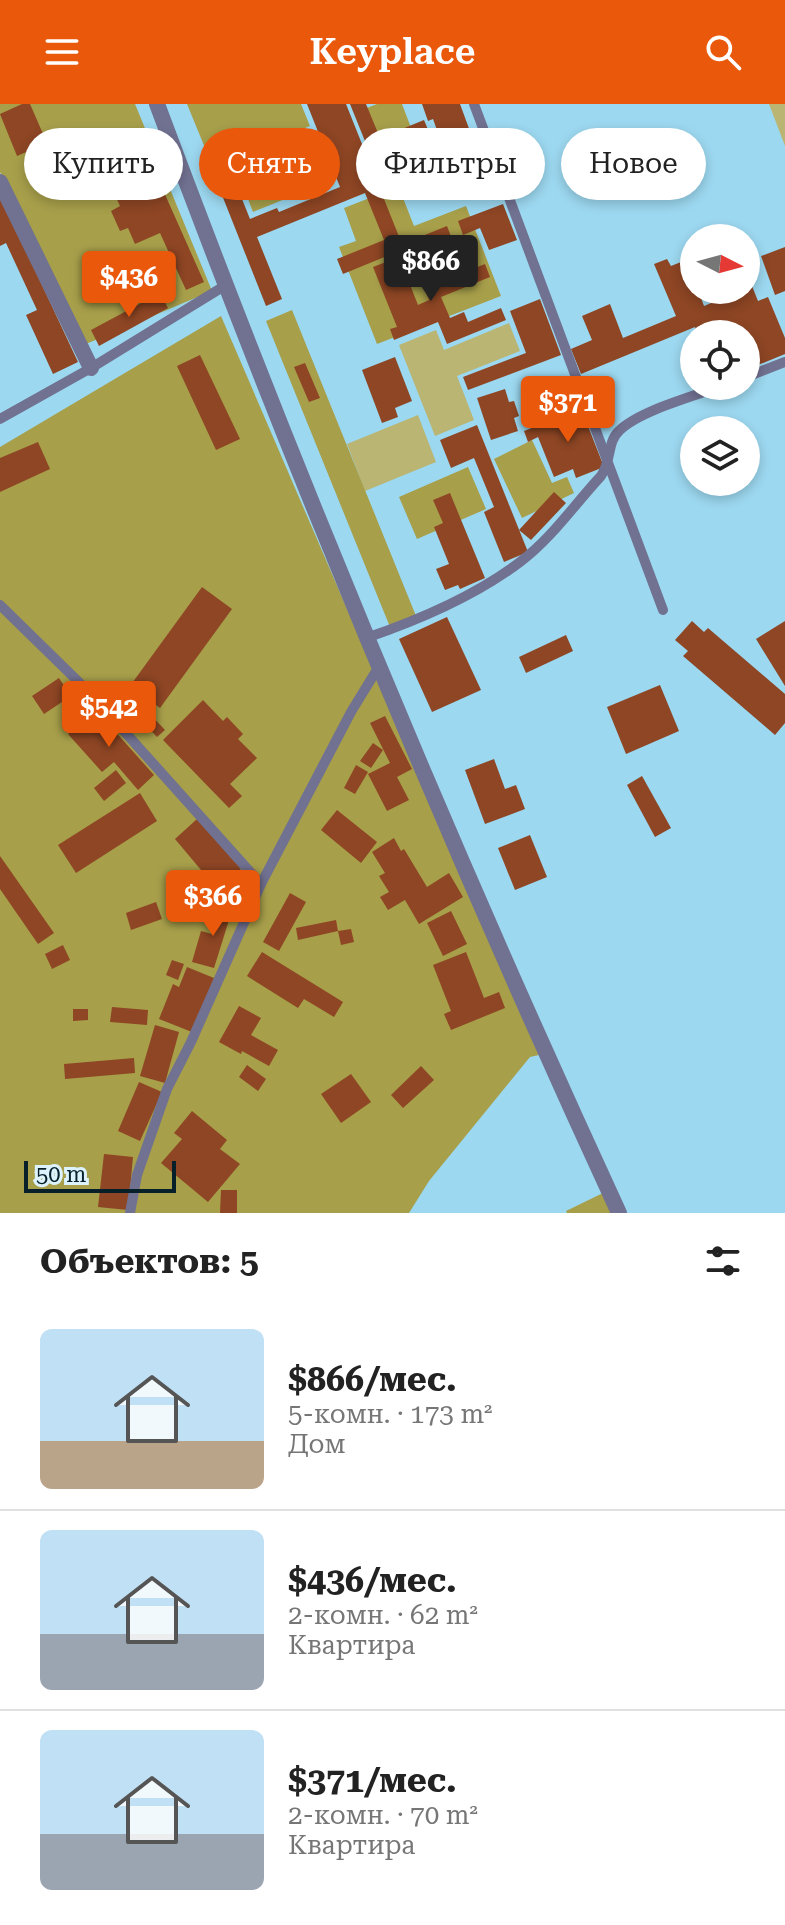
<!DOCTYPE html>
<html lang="ru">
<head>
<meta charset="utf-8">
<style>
	body { margin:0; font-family:"Roboto Serif",serif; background:#f6f6f6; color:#222; height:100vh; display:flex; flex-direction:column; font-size:30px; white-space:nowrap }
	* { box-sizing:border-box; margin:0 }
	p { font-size:26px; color:#767676 }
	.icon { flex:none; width:44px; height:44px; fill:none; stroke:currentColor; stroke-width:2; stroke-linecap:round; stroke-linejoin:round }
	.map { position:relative; height:1109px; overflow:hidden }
	.drawer { display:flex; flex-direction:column; background:#fff; flex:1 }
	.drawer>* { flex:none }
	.banner { position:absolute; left:24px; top:24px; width:738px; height:72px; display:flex; gap:16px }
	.needle { width:52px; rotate:96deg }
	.tools { position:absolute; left:680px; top:120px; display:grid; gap:16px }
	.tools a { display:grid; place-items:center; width:80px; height:80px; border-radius:50%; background:#fff; box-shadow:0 4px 12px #0003; font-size:40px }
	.scale { position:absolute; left:24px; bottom:20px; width:152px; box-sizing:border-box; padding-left:8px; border:4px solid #061f28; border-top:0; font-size:22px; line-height:28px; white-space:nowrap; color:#061f28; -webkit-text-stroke:6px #dcf3fd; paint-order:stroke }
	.price { position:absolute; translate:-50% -68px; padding:0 18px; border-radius:8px; background:#ea580c; color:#fff; font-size:26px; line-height:52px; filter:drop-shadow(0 2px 4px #0008) }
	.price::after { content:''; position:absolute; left:50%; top:48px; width:24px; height:18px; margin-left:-12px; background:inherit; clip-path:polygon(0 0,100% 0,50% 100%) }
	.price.selected { background:#222; color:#fff }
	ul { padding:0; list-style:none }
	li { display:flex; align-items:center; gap:24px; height:200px; padding:0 40px }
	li+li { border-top:2px solid #e0e0e0 }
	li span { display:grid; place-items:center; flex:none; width:224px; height:160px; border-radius:12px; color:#555 }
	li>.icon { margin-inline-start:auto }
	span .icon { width:96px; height:96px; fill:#fffc; stroke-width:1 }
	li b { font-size:34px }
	h2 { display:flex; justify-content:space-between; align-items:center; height:96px; padding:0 40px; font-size:34px }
	.tag { padding:0 28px; border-radius:36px; background:#fff; box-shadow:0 4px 12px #0003; font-size:28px; line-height:72px }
	.tag.selected { background:#ea580c; color:#fff }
	header { display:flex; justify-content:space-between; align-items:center; height:104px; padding:0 40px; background:#ea580c; color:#fff; font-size:36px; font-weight:600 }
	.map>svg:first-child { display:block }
</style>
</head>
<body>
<header><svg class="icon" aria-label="menu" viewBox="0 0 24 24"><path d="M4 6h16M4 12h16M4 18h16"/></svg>Keyplace<svg class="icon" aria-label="search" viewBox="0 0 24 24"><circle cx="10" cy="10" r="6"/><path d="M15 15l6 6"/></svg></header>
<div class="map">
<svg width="785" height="1109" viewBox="0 0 785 1109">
	<rect width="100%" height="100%" fill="#9cd8f0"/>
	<g fill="#bab573">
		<path d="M 769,0 L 785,0 L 785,42 Z"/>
		<path d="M 509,219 L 520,247 L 457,272 L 474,316 L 435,332 L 399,241 L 436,226 L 444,246 Z"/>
		<path d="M 418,311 L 436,358 L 365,387 L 347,340 Z"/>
	</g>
	<g fill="#a79f4a">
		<path d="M 0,0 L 135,0 L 212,187 L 74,245 L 0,68 Z"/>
		<path d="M 187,0 L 301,0 L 310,22 L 251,46 L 256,58 L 314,36 L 330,77 L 253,108 L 239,72 L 246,69 L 239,51 L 212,61 Z"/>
		<path d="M 377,0 L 402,0 L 433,82 L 403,94 L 414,122 L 466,102 L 501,192 L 377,240 L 339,143 L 356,137 L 344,104 L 390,86 L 359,7 Z"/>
		<path d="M 292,206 L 416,512 L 390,523 L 266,217 Z"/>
		<path d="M 221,212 L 539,951 L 530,953 L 429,1077 L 409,1109 L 0,1109 L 0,343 Z"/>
		<path d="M 532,336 L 552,379 L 567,373 L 574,389 L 522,414 L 494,355 Z"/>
		<path d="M 468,363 L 486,405 L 417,435 L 399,393 Z"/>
		<path d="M 603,1089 L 612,1109 L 567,1109 L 566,1107 Z"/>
	</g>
	<g fill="#8e4624">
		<path d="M 22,0 L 30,0 L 47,39 L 17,52 L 0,10 Z"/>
		<path d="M 307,0 L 346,0 L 404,145 L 343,170 L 337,155 L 384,136 L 365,89 L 257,133 L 282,195 L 266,202 L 216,76 L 232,70 L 250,115 L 277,104 L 279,108 L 340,83 Z"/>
		<path d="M 350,0 L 366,0 L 380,34 L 424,16 L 429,28 L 371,52 Z"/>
		<path d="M 422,0 L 460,0 L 482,60 L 432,79 L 427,65 L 448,57 L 433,15 L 428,17 Z"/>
		<path d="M 155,68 L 204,178 L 186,186 L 160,129 L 135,140 L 128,124 L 120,127 L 111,107 L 120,102 L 113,87 Z"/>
		<path d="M 0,91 L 78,258 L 53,270 L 26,211 L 37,206 L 6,139 L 0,142 Z"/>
		<path d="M 503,100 L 517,136 L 489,146 L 480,124 L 463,131 L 458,117 Z"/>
		<path d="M 447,122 L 452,135 L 410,152 L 405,139 Z"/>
		<path d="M 785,143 L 785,187 L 775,191 L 761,152 Z"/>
		<path d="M 399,153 L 418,201 L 429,196 L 424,184 L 485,160 L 490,173 L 441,193 L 450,214 L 464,208 L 468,218 L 501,204 L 506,216 L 447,240 L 438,218 L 394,236 L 390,225 L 397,223 L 373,163 Z"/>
		<path d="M 667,155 L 671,162 L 686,156 L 694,176 L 694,186 L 698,186 L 704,202 L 752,182 L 758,197 L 768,193 L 785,234 L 785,250 L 746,266 L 746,230 L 726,230 L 723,223 L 706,230 L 698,230 L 695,223 L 581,270 L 571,245 L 592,236 L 582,212 L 610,200 L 623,234 L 676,212 L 654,160 Z"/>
		<path d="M 160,189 L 168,204 L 99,242 L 91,226 Z"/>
		<path d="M 540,195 L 561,251 L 468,286 L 463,273 L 526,249 L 510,207 Z"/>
		<path d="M 200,251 L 240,335 L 216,346 L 177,262 Z"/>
		<path d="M 395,253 L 412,297 L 395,304 L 398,313 L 382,319 L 362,266 Z"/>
		<path d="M 305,259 L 320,294 L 309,298 L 294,263 Z"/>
		<path d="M 505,285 L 509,298 L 514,297 L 519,312 L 514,314 L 518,327 L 491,336 L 477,294 Z"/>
		<path d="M 581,304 L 604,363 L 576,374 L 573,365 L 554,373 L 538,333 L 528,338 L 524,327 Z"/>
		<path d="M 477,321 L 528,448 L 504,458 L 484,408 L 494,403 L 474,354 L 451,364 L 440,336 Z"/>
		<path d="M 38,338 L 50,365 L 0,388 L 0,354 Z"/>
		<path d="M 554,388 L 566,399 L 531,436 L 519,426 Z"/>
		<path d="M 450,389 L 485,474 L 460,485 L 458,481 L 445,486 L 436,465 L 449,460 L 434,423 L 443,419 L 433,396 Z"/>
		<path d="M 202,483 L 232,505 L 160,604 L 130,582 Z"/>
		<path d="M 447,513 L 481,586 L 432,608 L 399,535 Z"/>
		<path d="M 692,517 L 704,528 L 708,524 L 785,590 L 785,619 L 775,631 L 683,552 L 688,547 L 675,536 Z"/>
		<path d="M 785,517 L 785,582 L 756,535 Z"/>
		<path d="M 566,531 L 573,547 L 526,569 L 519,553 Z"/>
		<path d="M 59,574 L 71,592 L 44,610 L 32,592 Z"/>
		<path d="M 660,581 L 679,627 L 626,650 L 607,603 Z"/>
		<path d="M 203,596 L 223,617 L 227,613 L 243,630 L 238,635 L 257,654 L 230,680 L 242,692 L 229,704 L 163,636 Z"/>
		<path d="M 96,606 L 154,671 L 138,686 L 114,658 L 102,668 L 68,630 Z"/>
		<path d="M 148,608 L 165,626 L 157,633 L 140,615 Z"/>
		<path d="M 385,612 L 412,665 L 397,673 L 409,696 L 387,707 L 368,670 L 390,659 L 370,619 Z"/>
		<path d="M 373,639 L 383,646 L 371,664 L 360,657 Z"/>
		<path d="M 494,655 L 505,685 L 516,681 L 525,705 L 485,720 L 465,666 Z"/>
		<path d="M 356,661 L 368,668 L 355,690 L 344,684 Z"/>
		<path d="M 116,666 L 126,679 L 104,697 L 94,684 Z"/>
		<path d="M 642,672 L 671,724 L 655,733 L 627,681 Z"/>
		<path d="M 140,689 L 157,717 L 76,769 L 58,741 Z"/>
		<path d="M 337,706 L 377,738 L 361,759 L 321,726 Z"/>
		<path d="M 197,715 L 241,765 L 217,785 L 175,735 Z"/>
		<path d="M 530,731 L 547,773 L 515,786 L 498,744 Z"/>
		<path d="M 394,734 L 401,747 L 404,745 L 427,783 L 449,769 L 463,793 L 419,820 L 405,796 L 388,806 L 380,793 L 389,788 L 379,772 L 385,769 L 372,748 Z"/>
		<path d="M 0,752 L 54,829 L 38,840 L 0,785 Z"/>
		<path d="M 290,789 L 306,798 L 279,847 L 263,838 Z"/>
		<path d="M 222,796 L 234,800 L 214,864 L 192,858 L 201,827 L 212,830 Z"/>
		<path d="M 156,798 L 162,815 L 131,826 L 126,809 Z"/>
		<path d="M 451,807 L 467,840 L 443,852 L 427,819 Z"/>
		<path d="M 336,816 L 338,827 L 298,836 L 296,824 Z"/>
		<path d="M 351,825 L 354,838 L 341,841 L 338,827 Z"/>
		<path d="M 63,841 L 70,856 L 52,865 L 45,850 Z"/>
		<path d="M 262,848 L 343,898 L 334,913 L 304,895 L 298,904 L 247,872 Z"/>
		<path d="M 466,848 L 484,894 L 499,888 L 505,904 L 451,926 L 444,910 L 451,907 L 433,861 Z"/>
		<path d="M 172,856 L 184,860 L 178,876 L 166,871 Z"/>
		<path d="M 187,863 L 214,874 L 192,928 L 159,915 L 173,880 L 179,883 Z"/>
		<path d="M 239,902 L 261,914 L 251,931 L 278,946 L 269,962 L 242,947 L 241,950 L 219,938 Z"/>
		<path d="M 112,903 L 148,906 L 147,921 L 110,918 Z"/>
		<path d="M 73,905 L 88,905 L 88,916 L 73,917 Z"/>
		<path d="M 155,921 L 179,928 L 165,979 L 140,972 Z"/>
		<path d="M 134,954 L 135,969 L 65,975 L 64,960 Z"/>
		<path d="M 247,961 L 266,975 L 258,987 L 239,973 Z"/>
		<path d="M 421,962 L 434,976 L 403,1004 L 391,991 Z"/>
		<path d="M 351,970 L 371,998 L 341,1019 L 321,990 Z"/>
		<path d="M 139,978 L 162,988 L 140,1037 L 118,1027 Z"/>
		<path d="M 192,1007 L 227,1036 L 220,1045 L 240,1060 L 208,1098 L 161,1059 L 182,1035 L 174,1029 Z"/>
		<path d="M 104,1050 L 133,1053 L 128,1106 L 98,1103 Z"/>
		<path d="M 221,1086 L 237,1086 L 237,1109 L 220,1109 Z"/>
	</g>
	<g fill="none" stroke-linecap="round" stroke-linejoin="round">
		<g stroke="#717191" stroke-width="10">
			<path d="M 474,0 L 663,506"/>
			<path d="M 746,273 L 785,258"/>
			<path d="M 0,315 L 91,264 L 226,181"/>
			<path d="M 0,501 L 89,588 L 261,780 L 191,938 L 167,985 L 137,1071 L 130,1109"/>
			<path d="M 366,534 C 419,516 475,492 520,458 C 551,435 575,400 601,372 C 612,356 607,338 619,327 C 639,307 694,292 722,282"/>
			<path d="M 261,780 L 351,608 L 378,564"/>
		</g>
		<path stroke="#717191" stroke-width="16" d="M 0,78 L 91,264"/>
		<path stroke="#717191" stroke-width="16" d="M 157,0 C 297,375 451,745 619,1109"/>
	</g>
</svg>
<div class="tools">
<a><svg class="needle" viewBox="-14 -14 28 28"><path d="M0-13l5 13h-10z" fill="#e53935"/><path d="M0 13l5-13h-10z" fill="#767676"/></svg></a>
<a><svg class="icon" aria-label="locate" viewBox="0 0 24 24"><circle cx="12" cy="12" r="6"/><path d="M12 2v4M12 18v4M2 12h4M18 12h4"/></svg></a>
<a><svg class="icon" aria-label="layers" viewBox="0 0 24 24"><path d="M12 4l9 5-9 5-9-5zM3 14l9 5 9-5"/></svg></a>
</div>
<div class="scale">50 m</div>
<b class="price selected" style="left:431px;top:199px">$866</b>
<b class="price" style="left:129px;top:215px">$436</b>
<b class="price" style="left:568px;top:340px">$371</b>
<b class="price" style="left:109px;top:645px">$542</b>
<b class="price" style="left:213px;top:834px">$366</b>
<div class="banner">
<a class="tag">Купить</a>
<a class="tag selected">Снять</a>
<a class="tag">Фильтры</a>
<a class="tag">Новое</a>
</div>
</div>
<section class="drawer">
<h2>Объектов: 5<svg class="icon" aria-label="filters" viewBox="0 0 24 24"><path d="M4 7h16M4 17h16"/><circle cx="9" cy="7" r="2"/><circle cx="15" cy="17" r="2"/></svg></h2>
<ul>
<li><span style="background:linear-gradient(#bfe0f5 70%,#b9a48a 0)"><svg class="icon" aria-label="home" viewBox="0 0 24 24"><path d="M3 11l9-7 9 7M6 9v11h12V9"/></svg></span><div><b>$866/мес.</b><p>5-комн. · 173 m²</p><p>Дом</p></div></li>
<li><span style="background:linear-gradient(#bfe0f5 65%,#9aa5b1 0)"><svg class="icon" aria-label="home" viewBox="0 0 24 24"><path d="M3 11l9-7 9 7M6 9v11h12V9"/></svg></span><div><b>$436/мес.</b><p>2-комн. · 62 m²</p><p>Квартира</p></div></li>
<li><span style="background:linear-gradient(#bfe0f5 65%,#9aa5b1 0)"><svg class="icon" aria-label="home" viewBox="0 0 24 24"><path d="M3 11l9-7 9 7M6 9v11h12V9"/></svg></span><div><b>$371/мес.</b><p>2-комн. · 70 m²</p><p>Квартира</p></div></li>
</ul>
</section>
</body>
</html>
